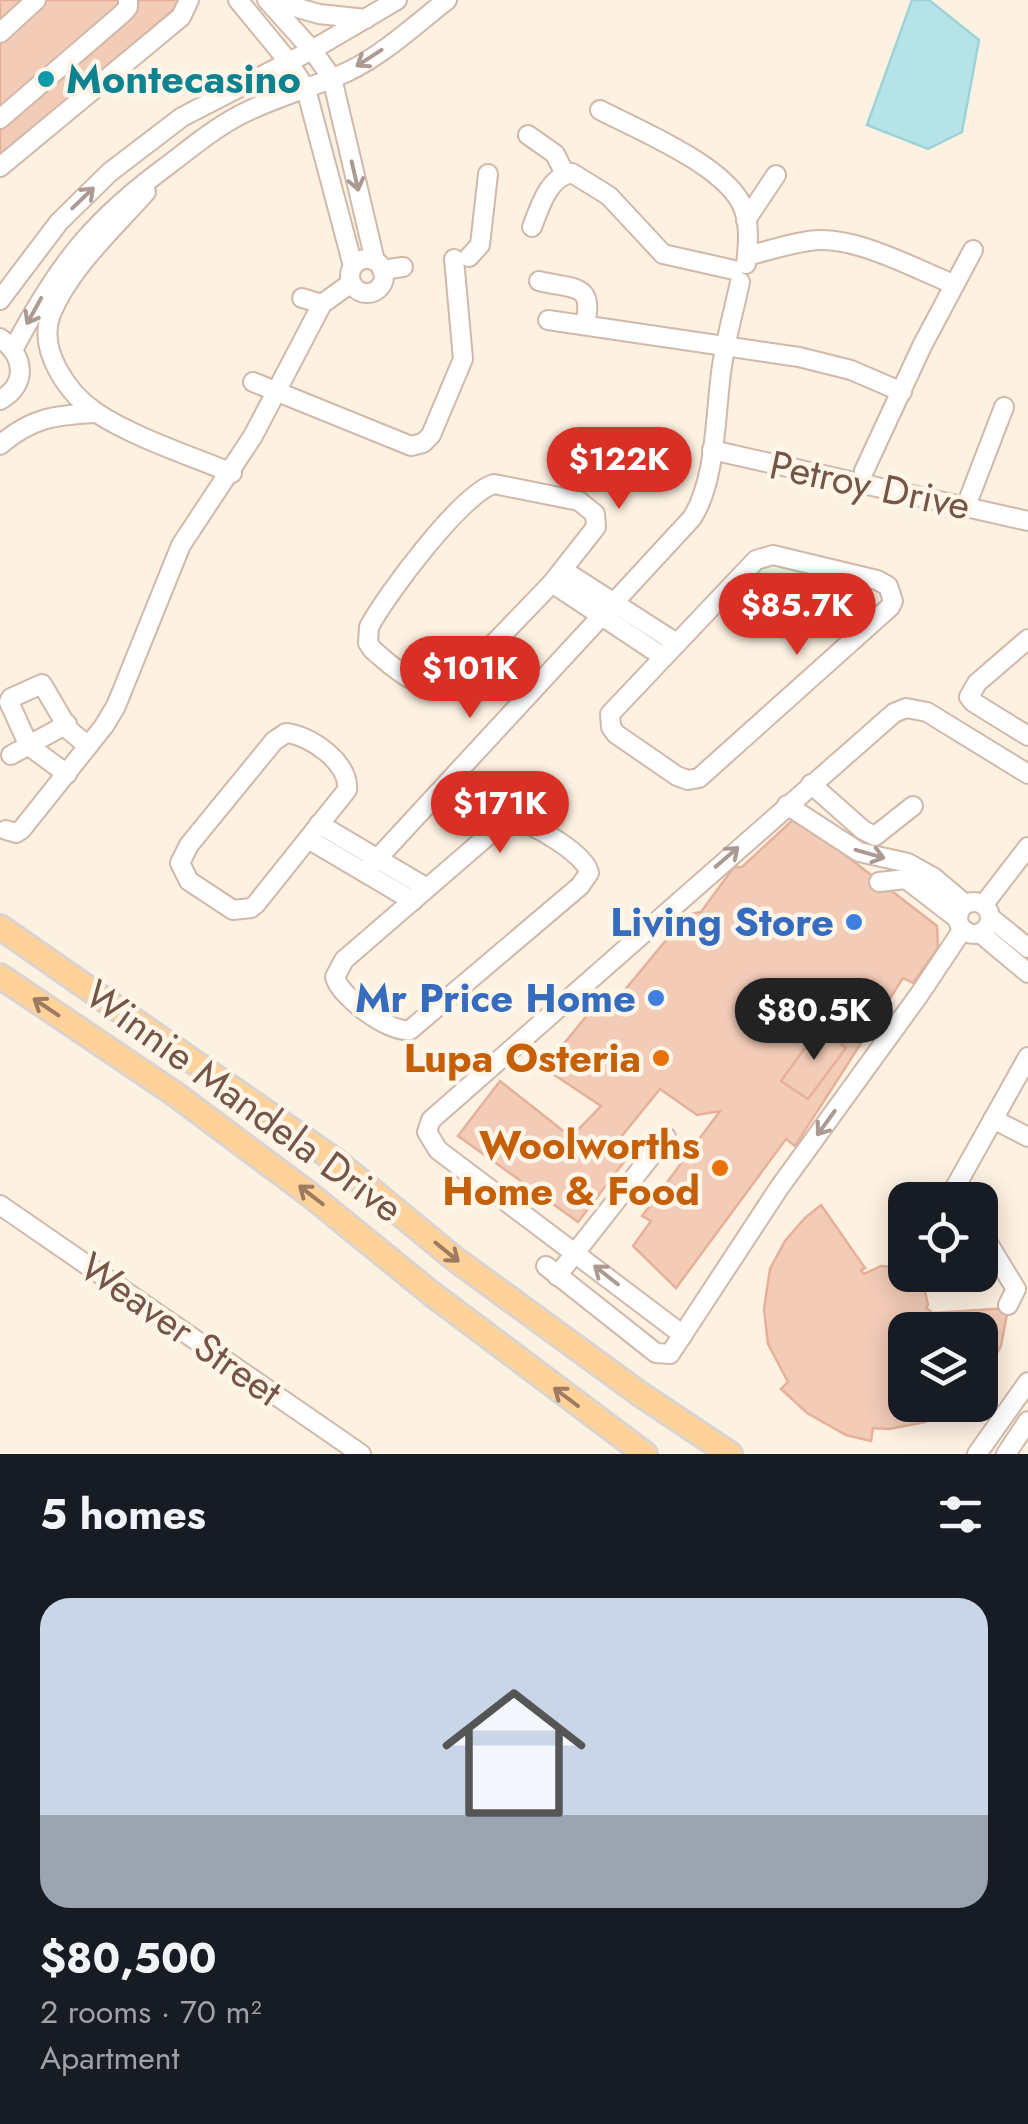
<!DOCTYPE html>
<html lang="en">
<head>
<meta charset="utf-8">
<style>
	body { margin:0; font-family:Jost,sans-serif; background:#242831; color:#f1f3f6; height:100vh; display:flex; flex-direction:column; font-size:38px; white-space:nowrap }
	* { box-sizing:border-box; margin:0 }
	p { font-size:32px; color:#9ea1a6 }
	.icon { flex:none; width:55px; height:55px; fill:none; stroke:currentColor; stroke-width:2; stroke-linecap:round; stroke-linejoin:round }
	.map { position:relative; height:1454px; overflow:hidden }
	.details { display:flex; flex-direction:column; background:#171b24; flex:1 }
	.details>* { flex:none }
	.controls { position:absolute; left:888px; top:1182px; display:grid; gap:20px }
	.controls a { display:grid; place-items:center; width:110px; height:110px; border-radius:20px; background:#171b24; box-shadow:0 5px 25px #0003; font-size:50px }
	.price { position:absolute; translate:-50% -85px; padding:0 22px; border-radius:35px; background:#d93025; color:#fff; font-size:32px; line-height:65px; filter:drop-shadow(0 2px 5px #0008) }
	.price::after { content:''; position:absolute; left:50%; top:60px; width:30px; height:22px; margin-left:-15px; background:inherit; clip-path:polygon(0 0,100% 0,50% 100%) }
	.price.on { background:#222; color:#fff }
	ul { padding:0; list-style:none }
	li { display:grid; align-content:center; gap:20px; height:530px; padding:0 40px }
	li span { display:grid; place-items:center; height:310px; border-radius:30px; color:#555 }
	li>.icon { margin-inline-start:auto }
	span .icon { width:180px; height:180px; fill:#fffc; stroke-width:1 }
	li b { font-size:42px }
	h2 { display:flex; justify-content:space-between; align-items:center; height:120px; padding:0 40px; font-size:42px }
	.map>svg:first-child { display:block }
</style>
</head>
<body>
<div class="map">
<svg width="1028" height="1454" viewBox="0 0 1028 1454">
	<rect width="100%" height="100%" fill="#fdf1e2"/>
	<path fill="#b6e3e7" stroke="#9cd3d9" stroke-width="2.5" d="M 912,0 L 929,0 L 979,40 L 962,132 L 928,149 L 867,125 Z"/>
	<g fill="#f3ccb8" stroke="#e6b198" stroke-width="2.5">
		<path d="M 0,0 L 150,0 L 0,133 Z"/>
		<path d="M 0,0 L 185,0 L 0,158 Z"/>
		<path d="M 796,817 L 937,926 L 938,948 L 913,983 L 903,978 L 795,1146 L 786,1139 L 676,1288 L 633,1246 L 651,1221 L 642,1216 L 720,1111 L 697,1115 L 660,1089 L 621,1137 L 633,1150 L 578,1222 L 458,1136 L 500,1081 L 571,1137 L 601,1106 L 544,1068 L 602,997 L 614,1003 L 687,915 L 701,912 L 734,867 L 742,867 Z"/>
		<path d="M 821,1026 L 846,1048 L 808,1099 L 781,1081 Z"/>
		<path d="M 821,1205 L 865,1268 L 861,1270 L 864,1274 L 881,1266 L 895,1267 L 893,1279 L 904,1287 L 916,1275 L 923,1282 L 928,1305 L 926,1308 L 933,1313 L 1008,1308 L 1001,1346 L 980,1382 L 980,1330 L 905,1330 L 905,1405 L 959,1405 L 925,1422 L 889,1429 L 873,1428 L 871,1441 L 846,1435 L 807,1413 L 781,1389 L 788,1382 L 768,1344 L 764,1309 L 770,1269 L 785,1241 L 805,1218 Z"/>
	</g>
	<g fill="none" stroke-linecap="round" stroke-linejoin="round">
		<g stroke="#d0b9ab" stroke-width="22">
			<g id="minor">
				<path d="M 238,0 L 288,61 L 306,89 L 353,266"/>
				<path d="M 267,0 L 312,50 L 332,78 L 375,261"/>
				<path d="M 270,0 L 319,14 L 366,19"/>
				<path d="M 0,33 L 36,0"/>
				<path d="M 600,110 C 638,130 730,167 744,210 C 750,227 748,246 746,264"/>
				<path d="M 0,119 L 123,13 L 128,7 L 128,0"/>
				<path d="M 528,135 L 555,154 L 565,174"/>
				<path d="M 0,167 L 181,17 L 189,0"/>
				<path d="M 146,192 C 113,229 70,268 51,314 C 37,350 68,394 97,413 C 133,437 191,456 232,473"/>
				<path d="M 746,220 L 776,175"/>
				<path d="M 532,227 C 540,207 548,177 572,173 L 609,196 L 663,254 L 734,270"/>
				<path d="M 747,256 C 767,251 788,244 809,241 C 853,234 913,268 953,284"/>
				<path d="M 469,257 L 480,245 L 488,174"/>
				<circle cx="367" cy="276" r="17"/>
				<path d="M 382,270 L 403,267"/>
				<path d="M 539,281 C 575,290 594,282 585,325"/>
				<path d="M 302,298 L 322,304"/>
				<path d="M 0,300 L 59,222 L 110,172 L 182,117 L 312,50 L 397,0"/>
				<path d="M 548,320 L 799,357 L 851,370 L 902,392"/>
				<path d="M 0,338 C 24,355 29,384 0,400"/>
				<path d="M 14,348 C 59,263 93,220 171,163 C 193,146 215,128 240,115 C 274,97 312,88 347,72 C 383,55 415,25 447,0"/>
				<path d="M 253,382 L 411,446 L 423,443 L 431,435 L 463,359 L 454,259"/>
				<path d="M 0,445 C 31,418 55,415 95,413"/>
				<path d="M 712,450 L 1028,521"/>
				<path d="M 864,471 L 922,346 L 973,250"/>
				<path d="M 494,484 L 579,501 L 595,514 L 596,527 L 552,583 L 453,686 C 423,695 393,668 372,649 L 368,643 L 369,627 C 386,595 462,493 494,484 Z"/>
				<path d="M 966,506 L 1004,407"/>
				<path d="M 773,555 L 877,580 L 888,586 L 893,601 L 890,607 L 699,778 L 688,780 L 677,776 L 616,734 L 611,727 L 610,714 L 756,560 Z"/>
				<path d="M 563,570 L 675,642"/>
				<path d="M 552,583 L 662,656"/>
				<path d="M 1028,639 L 977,683 L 969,697 L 973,702 L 1028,736"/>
				<path d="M 286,733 C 310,735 350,763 347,790 L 256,904 L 251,908 L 233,910 L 189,881 L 180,863 L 189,845 L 274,741 Z"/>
				<path d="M 11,755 L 67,724"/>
				<path d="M 67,774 L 29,746 L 9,702 L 11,698 L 42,684 L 69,730 L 88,746"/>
				<path d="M 811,784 L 863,830 L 875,836 L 913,806"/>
				<path d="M 787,805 L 859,852 L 908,863 L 933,877 L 965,904"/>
				<path d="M 513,819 C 532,823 586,854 589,873 L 580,886 L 410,1030 C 389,1033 340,997 335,977 L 344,960 L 498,827 Z"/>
				<path d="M 319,824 L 427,888"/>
				<path d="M 6,830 L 16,833 L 22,829 L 104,726 L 116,706 L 181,545 L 253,436 L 322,304 L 351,283"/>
				<path d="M 308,839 L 413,901"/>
				<path d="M 365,872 L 692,518 C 717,479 715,411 722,366 C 726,338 734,310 740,282"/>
				<path d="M 879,882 L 906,879 L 958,919"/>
				<circle cx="974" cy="918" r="16"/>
				<path d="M 984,904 L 1028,847"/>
				<path d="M 991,918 L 1028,948"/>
				<path d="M 980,933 L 1028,973"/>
				<path d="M 993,1119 L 1028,1137"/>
				<path d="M 948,1200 L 1028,1057"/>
				<path d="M 0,1205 L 361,1454"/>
				<path d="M 980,1230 L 1016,1289 L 1008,1305"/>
				<path d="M 546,1266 L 656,1353 L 670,1354 L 779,1188 L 919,995 L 963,929"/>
				<path d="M 557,1276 L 666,1137"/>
				<path d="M 683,1335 L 438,1150 L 427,1132 L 431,1120 L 894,713 L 906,708 L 927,712 L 1028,774"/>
				<path d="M 977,1454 L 1028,1382"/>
				<path d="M 1006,1454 L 1028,1421"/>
			</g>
		</g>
		<g stroke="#dbd3cf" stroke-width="28">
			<g id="major">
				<path d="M 0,927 L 336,1161 L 455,1259 L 640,1394 L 730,1454"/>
				<path d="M 0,976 L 175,1094 L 309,1194 L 432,1294 L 645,1454"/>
			</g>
		</g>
		<use href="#minor" stroke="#fff" stroke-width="18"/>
		<use href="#major" stroke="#fed298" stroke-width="22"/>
	</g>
	<defs><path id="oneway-shaft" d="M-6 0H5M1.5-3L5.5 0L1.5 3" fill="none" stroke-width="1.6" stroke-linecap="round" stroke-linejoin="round" transform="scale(2.5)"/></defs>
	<g stroke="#ac9991">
		<use href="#oneway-shaft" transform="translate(369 58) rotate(147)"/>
		<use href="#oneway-shaft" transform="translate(355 176) rotate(77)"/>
		<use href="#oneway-shaft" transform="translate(83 198) rotate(-44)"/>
		<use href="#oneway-shaft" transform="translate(34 311) rotate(119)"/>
		<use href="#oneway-shaft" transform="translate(870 854) rotate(16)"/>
		<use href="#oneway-shaft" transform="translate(727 857) rotate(-41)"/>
		<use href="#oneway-shaft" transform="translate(826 1123) rotate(126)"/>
		<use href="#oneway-shaft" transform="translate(606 1275) rotate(-142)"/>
	</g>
	<g stroke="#9e7a60">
		<use href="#oneway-shaft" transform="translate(46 1007) rotate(-146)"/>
		<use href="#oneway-shaft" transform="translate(311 1195) rotate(-142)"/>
		<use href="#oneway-shaft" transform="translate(447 1252) rotate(39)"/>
		<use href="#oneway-shaft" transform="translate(566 1397) rotate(-143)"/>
	</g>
	<circle fill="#0f9aa8" stroke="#fff5e8" stroke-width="4" cx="46" cy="79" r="10"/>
	<g fill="#3f7fe0" stroke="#fff5e8" stroke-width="4">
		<circle cx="854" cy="922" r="10"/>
		<circle cx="656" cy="998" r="10"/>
	</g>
	<g fill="#e8710a" stroke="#fff5e8" stroke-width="4">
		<circle cx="661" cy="1058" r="10"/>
		<circle cx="720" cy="1168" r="10"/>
	</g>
	<g text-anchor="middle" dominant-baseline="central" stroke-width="9" stroke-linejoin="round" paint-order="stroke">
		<g font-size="40" font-weight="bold" fill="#0d838f" stroke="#fff5e8" text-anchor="start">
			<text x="66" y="79">Montecasino</text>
		</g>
		<g font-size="40" fill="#755548" stroke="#fff5e8">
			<text transform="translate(870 485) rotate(12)">Petroy Drive</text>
			<text transform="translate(244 1101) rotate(36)">Winnie Mandela Drive</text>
			<text transform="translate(181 1329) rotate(35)">Weaver Street</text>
		</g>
		<g font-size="40" font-weight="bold" fill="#366cbe" stroke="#fff5e8" text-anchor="end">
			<text x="834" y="922">Living Store</text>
			<text x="636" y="998">Mr Price Home</text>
		</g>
		<g font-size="40" font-weight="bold" fill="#c56008" stroke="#fff5e8" text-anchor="end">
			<text x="641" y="1058">Lupa Osteria</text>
			<text x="700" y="1145">Woolworths<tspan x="700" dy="46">Home &amp; Food</tspan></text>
		</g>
	</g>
</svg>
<div class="controls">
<a><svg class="icon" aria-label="locate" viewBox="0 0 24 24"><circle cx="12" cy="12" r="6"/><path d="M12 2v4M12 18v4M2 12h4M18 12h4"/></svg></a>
<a><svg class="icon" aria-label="layers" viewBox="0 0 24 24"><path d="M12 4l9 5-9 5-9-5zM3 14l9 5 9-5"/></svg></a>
</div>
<b class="price" style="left:619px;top:512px">$122K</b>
<b class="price" style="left:797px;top:658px">$85.7K</b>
<b class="price" style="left:470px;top:721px">$101K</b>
<b class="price" style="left:500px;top:856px">$171K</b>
<b class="price on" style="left:814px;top:1063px">$80.5K</b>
</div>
<section class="details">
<h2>5 homes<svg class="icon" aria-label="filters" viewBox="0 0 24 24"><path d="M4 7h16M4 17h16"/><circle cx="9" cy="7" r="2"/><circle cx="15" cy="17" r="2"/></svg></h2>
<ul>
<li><span style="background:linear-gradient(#c9d6e8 70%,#9aa5b1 0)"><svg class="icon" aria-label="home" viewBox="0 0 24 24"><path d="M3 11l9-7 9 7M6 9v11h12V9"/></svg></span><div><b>$80,500</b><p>2 rooms · 70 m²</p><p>Apartment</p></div></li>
</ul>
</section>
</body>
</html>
